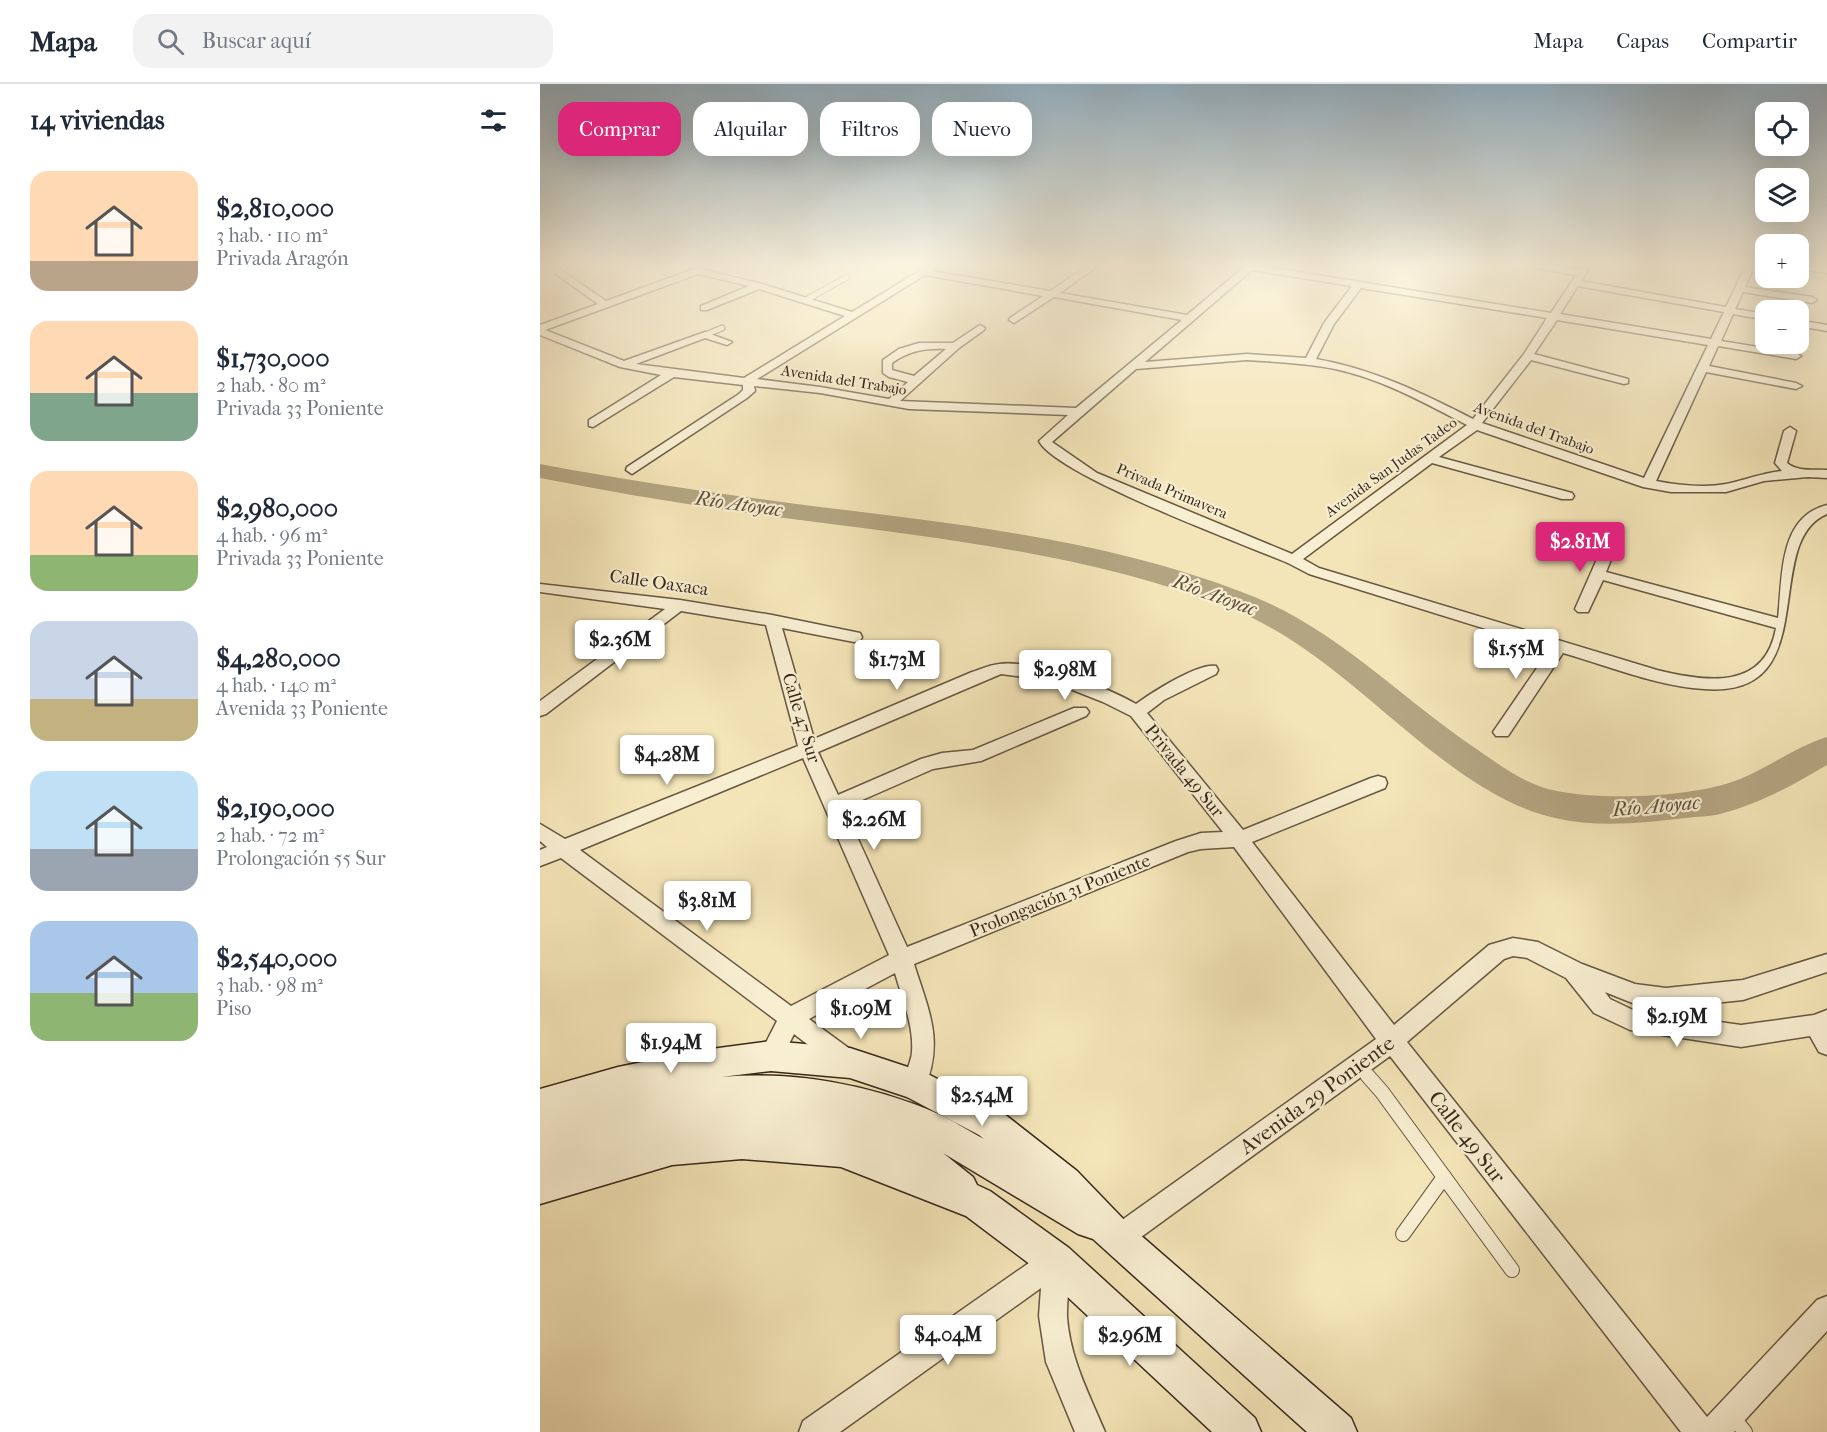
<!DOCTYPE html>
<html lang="es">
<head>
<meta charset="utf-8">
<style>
	body { margin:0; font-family:"IM FELL French Canon",serif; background:#f2f2f3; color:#1f2937; height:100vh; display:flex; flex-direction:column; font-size:22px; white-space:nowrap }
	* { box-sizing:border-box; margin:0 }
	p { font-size:20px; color:#747a83 }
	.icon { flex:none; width:33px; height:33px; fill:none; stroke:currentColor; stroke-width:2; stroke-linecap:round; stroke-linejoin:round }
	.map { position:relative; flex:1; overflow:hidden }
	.details { display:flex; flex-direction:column; background:#fff; width:540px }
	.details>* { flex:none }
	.hud { position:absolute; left:18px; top:18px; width:570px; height:54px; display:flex; gap:12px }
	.buttons { position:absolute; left:1215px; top:18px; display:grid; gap:12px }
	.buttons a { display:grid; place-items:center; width:54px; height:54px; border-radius:12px; background:#fff; box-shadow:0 6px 24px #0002; font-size:30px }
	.price { position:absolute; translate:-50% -51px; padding:0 14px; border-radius:6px; background:#fff; color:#222; font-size:20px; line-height:39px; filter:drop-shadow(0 2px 3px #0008) }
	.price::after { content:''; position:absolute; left:50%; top:36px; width:18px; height:14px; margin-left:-9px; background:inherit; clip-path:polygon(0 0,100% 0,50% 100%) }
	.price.on { background:#db2777; color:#fff }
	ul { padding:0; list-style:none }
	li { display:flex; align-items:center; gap:18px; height:150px; padding:0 30px }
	li span { display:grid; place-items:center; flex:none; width:168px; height:120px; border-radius:18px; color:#555 }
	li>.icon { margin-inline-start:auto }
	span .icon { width:72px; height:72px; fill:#fffc; stroke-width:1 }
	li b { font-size:26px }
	h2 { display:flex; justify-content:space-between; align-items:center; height:72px; padding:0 30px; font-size:26px }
	.tag { padding:0 21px; border-radius:18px; background:#fff; box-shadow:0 6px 24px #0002; font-size:21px; line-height:54px }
	.tag.on { background:#db2777; color:#fff }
	header { display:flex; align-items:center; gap:36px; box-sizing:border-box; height:84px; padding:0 30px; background:#fff; border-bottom:2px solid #e0e1e3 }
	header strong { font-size:28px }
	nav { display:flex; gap:33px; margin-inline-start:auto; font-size:21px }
	.search { width:420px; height:54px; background:#f2f2f3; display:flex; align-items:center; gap:15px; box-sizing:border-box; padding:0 21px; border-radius:18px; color:#747a83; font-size:22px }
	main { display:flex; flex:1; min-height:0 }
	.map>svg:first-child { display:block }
</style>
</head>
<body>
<header>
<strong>Mapa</strong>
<div class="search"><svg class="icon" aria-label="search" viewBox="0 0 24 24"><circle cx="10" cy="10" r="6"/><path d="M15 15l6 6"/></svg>Buscar aquí</div>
<nav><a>Mapa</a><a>Capas</a><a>Compartir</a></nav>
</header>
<main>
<section class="details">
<h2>14 viviendas<svg class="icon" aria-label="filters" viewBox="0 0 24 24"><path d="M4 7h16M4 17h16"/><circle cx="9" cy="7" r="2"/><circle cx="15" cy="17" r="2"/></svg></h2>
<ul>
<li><span style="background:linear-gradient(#ffd9b3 75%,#b9a48a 0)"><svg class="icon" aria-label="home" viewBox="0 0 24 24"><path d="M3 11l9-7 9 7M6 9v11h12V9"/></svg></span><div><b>$2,810,000</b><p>3 hab. · 110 m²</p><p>Privada Aragón</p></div></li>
<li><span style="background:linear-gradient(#ffd9b3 60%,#7fa58c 0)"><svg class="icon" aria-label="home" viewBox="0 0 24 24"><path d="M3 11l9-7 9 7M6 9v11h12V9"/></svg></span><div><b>$1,730,000</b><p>2 hab. · 80 m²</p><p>Privada 33 Poniente</p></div></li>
<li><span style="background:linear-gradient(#ffd9b3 70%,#8fb573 0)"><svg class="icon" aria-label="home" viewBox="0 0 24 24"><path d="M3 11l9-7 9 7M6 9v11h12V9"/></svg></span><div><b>$2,980,000</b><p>4 hab. · 96 m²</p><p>Privada 33 Poniente</p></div></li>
<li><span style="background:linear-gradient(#c9d6e8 65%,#c2b280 0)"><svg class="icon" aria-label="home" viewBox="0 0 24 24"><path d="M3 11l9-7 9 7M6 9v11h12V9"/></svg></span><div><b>$4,280,000</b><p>4 hab. · 140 m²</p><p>Avenida 33 Poniente</p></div></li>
<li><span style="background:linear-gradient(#bfe0f5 65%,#9aa5b1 0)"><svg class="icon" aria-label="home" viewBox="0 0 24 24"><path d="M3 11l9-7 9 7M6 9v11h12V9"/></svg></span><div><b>$2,190,000</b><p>2 hab. · 72 m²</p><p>Prolongación 55 Sur</p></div></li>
<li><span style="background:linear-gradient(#a9c7e8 60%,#8fb573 0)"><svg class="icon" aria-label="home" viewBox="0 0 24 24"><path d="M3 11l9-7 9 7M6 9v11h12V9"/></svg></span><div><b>$2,540,000</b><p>3 hab. · 98 m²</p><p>Piso</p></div></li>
</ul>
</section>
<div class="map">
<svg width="1287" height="1348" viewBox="0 0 1287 1348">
	<rect width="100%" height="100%" fill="#f4e5b8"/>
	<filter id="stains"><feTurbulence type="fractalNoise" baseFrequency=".00333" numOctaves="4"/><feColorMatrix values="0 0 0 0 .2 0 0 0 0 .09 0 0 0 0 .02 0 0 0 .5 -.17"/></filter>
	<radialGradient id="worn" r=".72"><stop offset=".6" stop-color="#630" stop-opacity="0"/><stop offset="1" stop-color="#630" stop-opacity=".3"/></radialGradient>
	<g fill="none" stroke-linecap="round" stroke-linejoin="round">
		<path fill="#b4a582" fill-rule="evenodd" d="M 0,380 C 90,397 181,410 272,422 C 421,440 577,457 717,514 C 801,549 863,616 938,666 C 961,682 988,702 1017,707 C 1064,717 1157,713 1200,695 C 1230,683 1257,662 1287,653 L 1287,681 C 1253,701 1219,720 1180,730 C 1169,733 1158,732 1146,734 C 1102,739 1059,744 1015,734 C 979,726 947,707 917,686 C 842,633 779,560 692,525 C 554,471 406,455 260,436 C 173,425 86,411 0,394 Z"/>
		<g stroke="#665742" stroke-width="7">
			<g id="service-far2">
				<path d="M 266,216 L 307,193"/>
				<path d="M 165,251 L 182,244"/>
			</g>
		</g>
		<g stroke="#665742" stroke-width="14">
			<path id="service-far1" d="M 818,981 L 828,992"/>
		</g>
		<g stroke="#665742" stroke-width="16">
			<g id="service">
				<path d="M 827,991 L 842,1008 L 972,1186"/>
				<path d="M 863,1150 L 904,1093"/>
				<path d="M 1193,1333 L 1205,1348"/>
			</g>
		</g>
		<g stroke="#665742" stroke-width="3">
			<g id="minor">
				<path d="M 389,181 L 400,181 L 392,187 L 510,207 L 549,181 L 559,181 L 520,209 L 647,231 L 703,184 L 697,181 L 716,181 L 1011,229 L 1036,191 L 995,184 L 991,181 L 1009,181 L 1039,186 L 1043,181 L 1051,181 L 1041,197 L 1186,223 L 1206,181 L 1215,181 L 1205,203 L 1272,213 L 1277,216 L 1272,219 L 1203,208 L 1195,225 L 1226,230 L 1226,236 L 1193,230 L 1181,257 L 1256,269 L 1261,272 L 1256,275 L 1178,262 L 1169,282 L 1256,299 L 1262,302 L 1256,305 L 1166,288 L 1116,397 C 1137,401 1165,404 1186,400 C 1205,396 1222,389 1242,387 L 1235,379 L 1244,347 L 1250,343 L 1256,347 L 1247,379 C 1258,388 1273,385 1287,386 L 1287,394 L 1268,393 L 1224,397 L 1186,408 L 1131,408 L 1103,403 L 937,346 L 899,373 L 1032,409 L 1034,412 L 1032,415 L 1022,415 L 892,379 L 763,475 L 779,484 L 1117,586 C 1166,598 1225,607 1236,544 L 1063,496 L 1048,528 L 1038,528 L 1035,525 L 1061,466 L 1068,462 L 1075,466 L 1066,488 L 1238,534 C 1243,493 1238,433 1287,421 L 1287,430 C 1219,458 1287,615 1164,605 C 1116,602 1069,582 1023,569 L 968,652 L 956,652 L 953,648 L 1010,565 L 769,490 L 748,479 C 703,460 516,391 499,357 L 528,331 L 369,325 L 280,309 L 214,302 L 215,307 L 207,314 L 92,390 L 86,386 L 87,383 L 199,310 L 203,306 L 203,301 L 134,293 L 53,343 L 49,342 L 49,336 L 121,291 L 80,283 L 0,251 L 0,241 L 58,220 L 16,190 L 16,186 L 19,185 L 66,217 L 157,184 L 222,200 L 312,228 ZM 712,186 L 812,202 L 784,239 L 766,274 L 707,270 L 605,278 ZM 158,190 L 209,202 L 161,222 L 161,226 L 167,226 L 219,205 L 305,232 L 204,294 L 96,280 L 165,254 L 187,261 L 192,258 L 165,248 L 84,277 L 5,246 ZM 385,191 L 503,212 L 470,234 L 469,236 L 474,239 L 514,213 L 642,236 L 536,324 L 360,317 L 419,264 L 444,246 L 445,244 L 440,241 L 413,259 L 379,259 L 359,265 L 343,276 L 343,289 L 349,293 L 368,298 L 349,315 L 280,303 L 217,295 ZM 1038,202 L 1184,228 L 1171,255 L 1020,230 ZM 821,204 L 1007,234 L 984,270 L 933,335 C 882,309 833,285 776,275 L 794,240 ZM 1017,236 L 1168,261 L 1104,394 L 942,339 L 991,276 L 1084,300 L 1088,299 L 1088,295 L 994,270 ZM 406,265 L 374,292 L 352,286 L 352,279 C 369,267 385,264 406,265 ZM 707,276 C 736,278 766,279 795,285 C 842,295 885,319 927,341 L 752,470 L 557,389 L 512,358 L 596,285 Z"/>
				<path d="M 1258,181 L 1287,183 L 1287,189 L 1258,185 Z"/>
				<path d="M 1258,236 L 1287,241 L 1287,247 L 1258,242 Z"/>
				<path d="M 0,500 L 140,516 L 232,531 L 320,549 L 322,553 L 320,557 L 314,558 L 242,544 L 274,655 L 432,588 C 441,585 450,581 459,580 C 492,575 567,603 596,620 C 611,609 659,578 676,582 L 678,586 L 676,590 L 624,616 L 607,629 L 703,746 L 831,694 L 838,692 L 845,694 L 847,699 L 845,704 L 712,758 L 854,941 L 949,861 L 973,854 L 998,858 L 1042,880 L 1095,900 L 1126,904 L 1203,896 L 1287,870 L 1287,888 L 1203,916 L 1126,924 L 1095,920 L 1065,908 L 1070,915 L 1093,926 L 1201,941 L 1274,931 L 1287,926 L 1287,971 L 1279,968 L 1270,952 L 1201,963 L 1090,946 L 1054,929 L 1026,894 L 987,874 L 973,872 L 964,875 L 867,958 L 1167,1333 L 1277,1216 L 1287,1212 L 1287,1247 L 1194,1348 L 1141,1348 L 850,972 L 586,1164 L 577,1168 L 568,1164 L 564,1155 L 568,1146 L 836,955 L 694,763 L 661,765 L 648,768 L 374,880 C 389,928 405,958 383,1008 L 375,1011 L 367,1008 C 360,994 371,982 372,968 C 374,942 362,914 355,889 L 269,935 L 314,968 L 318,976 L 314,984 L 306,987 L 298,984 L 254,950 L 239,980 L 231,983 L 223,980 L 219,972 L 237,937 L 21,774 L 0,782 L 0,766 L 7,763 L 0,757 L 0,740 L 25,755 L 258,662 L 226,541 L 141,527 L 6,630 L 0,632 L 0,617 L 125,525 L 0,508 ZM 461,590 L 492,594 L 525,603 L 563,618 L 591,632 L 683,748 L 661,749 L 636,757 L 367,863 L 304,724 L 393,685 L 441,677 L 546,632 L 549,628 L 546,624 L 534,624 L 433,666 L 402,669 L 381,675 L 298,711 L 278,668 ZM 263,674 L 349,871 L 251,922 L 40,766 Z"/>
				<path d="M 516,1163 L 526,1167 C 534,1188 526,1211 527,1233 C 530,1274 549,1310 565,1348 L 535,1348 L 506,1278 L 499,1232 L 501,1204 L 300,1348 L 259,1348 L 263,1337 L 506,1167 Z"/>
			</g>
		</g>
		<g stroke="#37281a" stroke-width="3">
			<path id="secondary" d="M 231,957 L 310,964 L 386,989 L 463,1029 L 537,1087 L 590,1142 L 811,1334 L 817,1348 L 767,1348 L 553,1155 L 538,1150 L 403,1069 L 433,1093 L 437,1101 L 450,1107 L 529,1164 L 715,1334 L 721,1348 L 672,1348 L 503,1190 L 426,1132 L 301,1083 L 202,1075 L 132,1081 L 0,1120 L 0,1005 L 78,983 L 156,967 ZM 231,987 L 310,994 L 367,1013 L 439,1051 L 444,1055 C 428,1047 413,1036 396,1029 C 329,1000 254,987 181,993 Z"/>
		</g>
		<use href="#service-far2" stroke="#f8eed1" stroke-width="5"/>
		<use href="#service-far1" stroke="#f8eed1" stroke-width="10"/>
		<use href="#service" stroke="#f8eed1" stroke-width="14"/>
		<use href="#minor" fill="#f8eed1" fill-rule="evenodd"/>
		<use href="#secondary" fill="#f8eed1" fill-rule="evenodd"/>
	</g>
	<linearGradient id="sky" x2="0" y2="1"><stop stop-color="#93aebf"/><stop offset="0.49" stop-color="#faf3df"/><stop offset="1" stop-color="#faf3df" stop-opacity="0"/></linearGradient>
	<rect width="1287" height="369" fill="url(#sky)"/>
	<g text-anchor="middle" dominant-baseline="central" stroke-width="4.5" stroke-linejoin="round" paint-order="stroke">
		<g font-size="15" fill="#37281a" stroke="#f8eed1">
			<text transform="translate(304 296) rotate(9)">Avenida del Trabajo</text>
			<text transform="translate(994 344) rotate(20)">Avenida del Trabajo</text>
			<text transform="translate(851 383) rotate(-36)">Avenida San Judas Tadeo</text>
			<text transform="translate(632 407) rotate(23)">Privada Primavera</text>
		</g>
		<g font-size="18" fill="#37281a" stroke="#f8eed1">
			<text transform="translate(119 499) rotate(8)">Calle Oaxaca</text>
			<text transform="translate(261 634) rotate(73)">Calle 47 Sur</text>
			<text transform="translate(644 687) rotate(51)">Privada 49 Sur</text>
			<text transform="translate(520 812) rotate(-22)">Prolongación 31 Poniente</text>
		</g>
		<g font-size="20" font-style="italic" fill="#5c4e39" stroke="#f8eed1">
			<text transform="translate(199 420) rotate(8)">Río Atoyac</text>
			<text transform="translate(675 511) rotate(20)">Río Atoyac</text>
			<text transform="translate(1116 722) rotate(-5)">Río Atoyac</text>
		</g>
		<g font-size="21" fill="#37281a" stroke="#f8eed1">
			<text transform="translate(777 1011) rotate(-36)">Avenida 29 Poniente</text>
			<text transform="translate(927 1053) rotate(52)">Calle 49 Sur</text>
		</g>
	</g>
	<rect width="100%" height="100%" filter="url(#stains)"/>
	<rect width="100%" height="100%" fill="url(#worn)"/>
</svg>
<div class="buttons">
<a><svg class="icon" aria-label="locate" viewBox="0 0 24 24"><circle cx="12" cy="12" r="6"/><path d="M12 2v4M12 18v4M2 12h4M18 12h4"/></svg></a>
<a><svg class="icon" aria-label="layers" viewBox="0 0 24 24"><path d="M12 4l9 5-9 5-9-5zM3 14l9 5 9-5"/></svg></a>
<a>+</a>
<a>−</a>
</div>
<b class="price on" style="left:1040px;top:489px">$2.81M</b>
<b class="price" style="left:80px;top:587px">$2.36M</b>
<b class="price" style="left:976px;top:596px">$1.55M</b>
<b class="price" style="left:357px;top:607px">$1.73M</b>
<b class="price" style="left:525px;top:617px">$2.98M</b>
<b class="price" style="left:127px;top:702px">$4.28M</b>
<b class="price" style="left:334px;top:767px">$2.26M</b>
<b class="price" style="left:167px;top:848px">$3.81M</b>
<b class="price" style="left:321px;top:956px">$1.09M</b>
<b class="price" style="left:1137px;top:964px">$2.19M</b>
<b class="price" style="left:131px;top:990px">$1.94M</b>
<b class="price" style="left:442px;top:1043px">$2.54M</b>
<b class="price" style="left:408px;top:1282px">$4.04M</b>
<b class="price" style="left:590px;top:1283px">$2.96M</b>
<div class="hud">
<a class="tag on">Comprar</a>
<a class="tag">Alquilar</a>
<a class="tag">Filtros</a>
<a class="tag">Nuevo</a>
</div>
</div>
</main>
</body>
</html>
